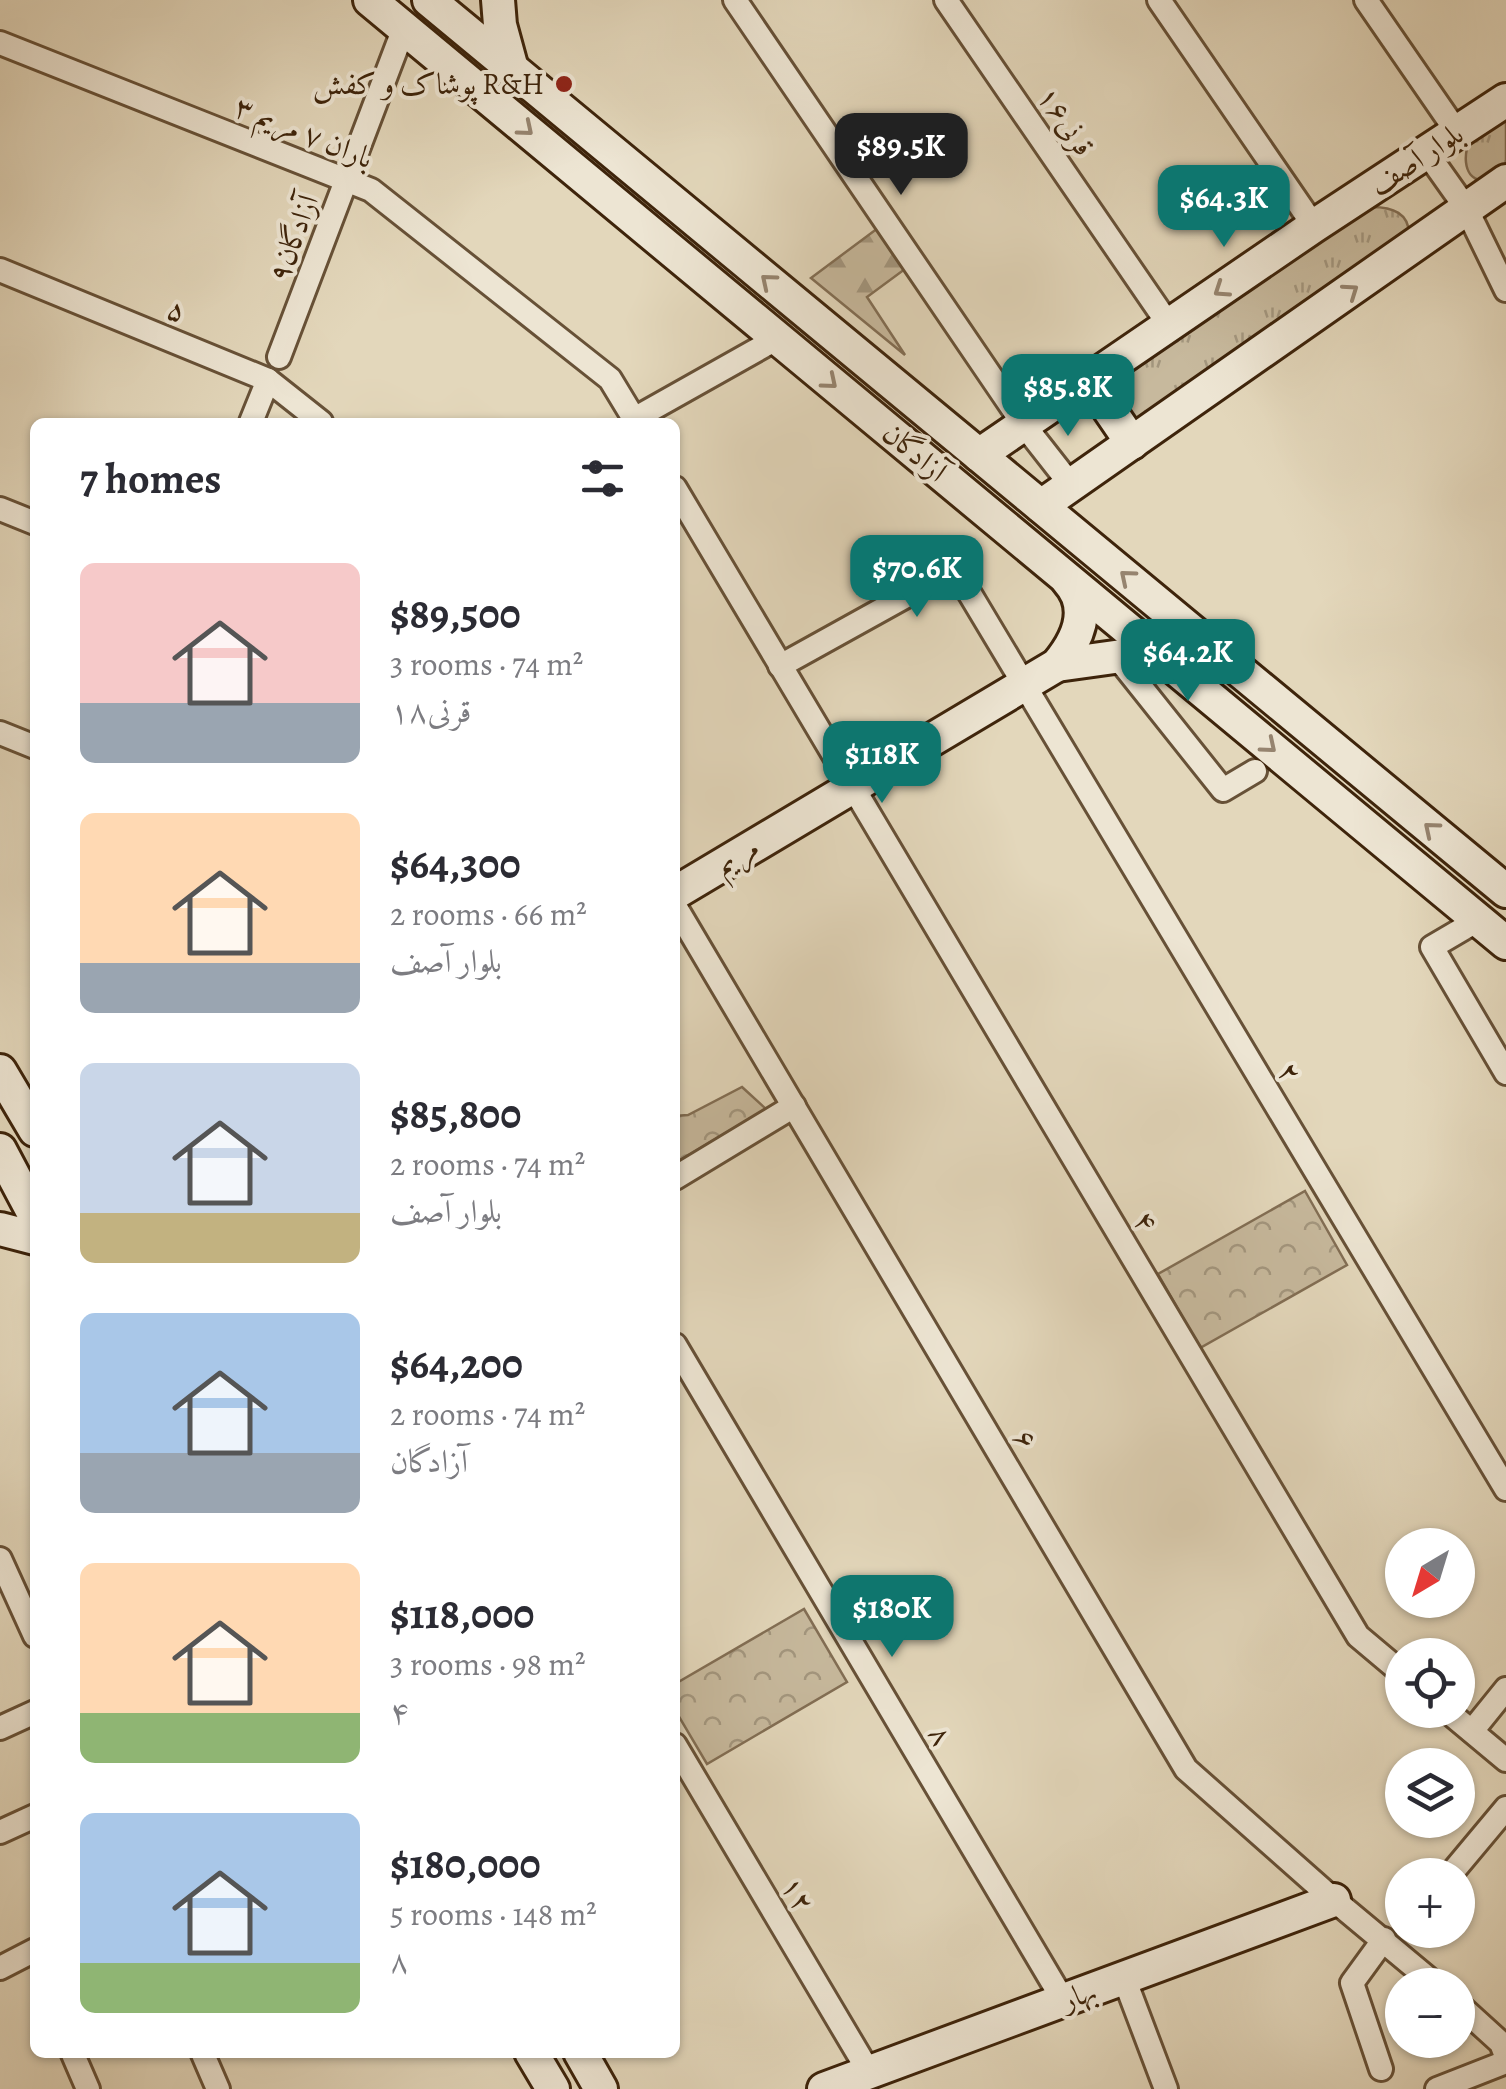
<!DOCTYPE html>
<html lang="en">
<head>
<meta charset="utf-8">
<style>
	body { margin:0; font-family:Alegreya,Amiri,serif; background:#f2f2f3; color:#2b2b33; height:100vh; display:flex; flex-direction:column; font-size:38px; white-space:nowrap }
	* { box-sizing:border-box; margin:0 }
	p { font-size:32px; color:#7c7c81 }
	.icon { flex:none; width:55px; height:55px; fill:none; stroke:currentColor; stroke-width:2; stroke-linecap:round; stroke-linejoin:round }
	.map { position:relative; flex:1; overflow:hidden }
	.side { position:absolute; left:30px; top:418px; width:650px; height:1640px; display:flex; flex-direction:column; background:#fff; border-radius:15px; box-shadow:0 2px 8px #0004 }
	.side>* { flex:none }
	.needle { width:65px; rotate:218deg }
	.fabs { position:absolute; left:1385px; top:1528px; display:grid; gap:20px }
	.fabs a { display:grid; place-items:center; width:90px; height:90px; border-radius:50%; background:#fff; box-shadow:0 2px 8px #0004; font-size:50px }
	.price { position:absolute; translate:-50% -85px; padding:0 22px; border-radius:20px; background:#0f766e; color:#fff; font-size:32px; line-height:65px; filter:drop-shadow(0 2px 5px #0008) }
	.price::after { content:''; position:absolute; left:50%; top:60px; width:30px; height:22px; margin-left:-15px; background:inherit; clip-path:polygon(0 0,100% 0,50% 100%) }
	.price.on { background:#222; color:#fff }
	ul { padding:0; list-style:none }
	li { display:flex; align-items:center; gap:30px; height:250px; padding:0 50px }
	li span { display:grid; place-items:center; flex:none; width:280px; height:200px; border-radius:15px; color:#555 }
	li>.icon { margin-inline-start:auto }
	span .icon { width:120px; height:120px; fill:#fffc; stroke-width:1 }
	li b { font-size:42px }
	h2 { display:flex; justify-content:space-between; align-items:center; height:120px; padding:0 50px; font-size:42px }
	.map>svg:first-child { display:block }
</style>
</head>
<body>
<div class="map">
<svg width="1506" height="2089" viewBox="0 0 1506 2089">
	<defs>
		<pattern id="grass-tufts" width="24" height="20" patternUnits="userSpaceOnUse" patternTransform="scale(2.5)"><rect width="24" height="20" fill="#c7b99d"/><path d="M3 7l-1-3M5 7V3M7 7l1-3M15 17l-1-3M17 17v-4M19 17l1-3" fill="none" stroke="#a3967e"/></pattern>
		<pattern id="forest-firs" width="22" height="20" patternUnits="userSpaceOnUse" patternTransform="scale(2.5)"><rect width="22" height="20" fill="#c7b99d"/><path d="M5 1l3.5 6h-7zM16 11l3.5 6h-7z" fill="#a3967e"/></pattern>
		<pattern id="park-crowns" width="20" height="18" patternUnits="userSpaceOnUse" patternTransform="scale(2.5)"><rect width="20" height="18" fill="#c7b99d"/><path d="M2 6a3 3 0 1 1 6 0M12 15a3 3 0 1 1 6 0" fill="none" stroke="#a3967e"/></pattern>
	</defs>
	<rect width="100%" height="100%" fill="#e3d7bb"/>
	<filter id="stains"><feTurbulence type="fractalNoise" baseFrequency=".002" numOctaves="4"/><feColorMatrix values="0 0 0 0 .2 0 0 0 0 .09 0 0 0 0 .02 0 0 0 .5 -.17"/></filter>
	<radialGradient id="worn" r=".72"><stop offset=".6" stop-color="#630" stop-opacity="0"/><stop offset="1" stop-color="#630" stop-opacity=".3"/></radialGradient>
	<g fill="url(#grass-tufts)" stroke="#826e54" stroke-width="2.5">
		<path d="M 1506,113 L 1506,175 C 1499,176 1488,180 1481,180 C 1462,178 1463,149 1472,138 C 1479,128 1496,120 1506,113 Z"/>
		<path d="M 1372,207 C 1392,207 1410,213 1409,236 L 1129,424 L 1111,398 L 1121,380 L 1207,317 Z"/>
	</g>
	<path fill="url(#forest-firs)" stroke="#826e54" stroke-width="2.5" d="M 878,228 L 905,269 L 867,297 L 905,355 L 811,278 Z"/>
	<g fill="url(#park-crowns)" stroke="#826e54" stroke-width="2.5">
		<path d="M 742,1087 L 766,1109 L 675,1163 L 675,1116 L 688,1115 Z"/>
		<path d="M 1305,1191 L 1347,1265 L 1200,1348 L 1158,1274 Z"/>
		<path d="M 804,1609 L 847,1682 L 707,1764 L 675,1710 L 675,1684 Z"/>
	</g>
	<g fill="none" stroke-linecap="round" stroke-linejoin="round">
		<g stroke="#675137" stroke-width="28">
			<g id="street">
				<path d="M 735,0 L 1024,425 L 1071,485"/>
				<path d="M 946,0 L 1169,325"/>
				<path d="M 1159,0 L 1314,226"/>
				<path d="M 1366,0 L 1457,132"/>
				<path d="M 0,43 L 371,190 L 610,379 L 636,422"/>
				<path d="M 1427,153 L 1466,208 L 1506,290"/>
				<path d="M 0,270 L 268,380 L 321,422"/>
				<path d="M 279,357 L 404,28"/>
				<path d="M 634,419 L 778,338"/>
				<path d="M 251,422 L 268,380"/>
				<path d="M 675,488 L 1358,1636 L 1402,1673"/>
				<path d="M 0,509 L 35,523"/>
				<path d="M 1117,657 L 1223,790 L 1255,771"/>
				<path d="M 780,666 L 955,569 L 1506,1489"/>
				<path d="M 0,733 L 35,747"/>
				<path d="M 675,906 L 1186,1769 L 1334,1900 L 1436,1985"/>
				<path d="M 1478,920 L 1432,947 L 1506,1073"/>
				<path d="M 675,1178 L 794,1106"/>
				<path d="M 675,1345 L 1063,2000"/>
				<path d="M 0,1559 L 35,1636"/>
				<path d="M 1446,1710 L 1506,1760"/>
				<path d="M 0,1728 L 35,1712"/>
				<path d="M 1472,1731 L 1506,1689"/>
				<path d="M 675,1745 L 869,2072"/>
				<path d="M 0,1832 L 35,1816"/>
				<path d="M 1450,1875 L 1506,1808"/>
				<path d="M 0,1968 L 35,1950"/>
				<path d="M 1124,1978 L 1166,2089"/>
				<path d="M 1458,2004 L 1501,2043 L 1506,2056"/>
				<path d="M 72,2052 L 88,2089"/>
				<path d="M 202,2052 L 218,2089"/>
				<path d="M 1381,2069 L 1352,1983 L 1384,1939"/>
				<path d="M 1437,2089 L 1506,2062"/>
			</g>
		</g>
		<g stroke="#3e240b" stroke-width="38">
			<g id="secondary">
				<path d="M 370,0 L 1506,943"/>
				<path d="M 429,0 L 1506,891"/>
				<path d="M 498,0 L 500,25 L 512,69"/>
				<path d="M 1089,380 L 1132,443"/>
				<path d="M 979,455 L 1314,226 L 1506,100"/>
				<path d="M 1041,506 L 1506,181"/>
				<path d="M 1057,665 L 1129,655 L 1165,664"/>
				<path d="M 675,893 L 1057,665 C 1077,641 1093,608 1068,581"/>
				<path d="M 0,1071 L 35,1130"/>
				<path d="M 0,1150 L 35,1216"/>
				<path d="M 0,1229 L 35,1238"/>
				<path d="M 531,2052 L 553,2089"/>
				<path d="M 580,2052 L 601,2089"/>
				<path d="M 824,2089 L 1334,1900"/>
			</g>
		</g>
		<use href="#street" stroke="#ede5d3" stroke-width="22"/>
		<use href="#secondary" stroke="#ede5d3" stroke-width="32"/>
	</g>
	<defs><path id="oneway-chevron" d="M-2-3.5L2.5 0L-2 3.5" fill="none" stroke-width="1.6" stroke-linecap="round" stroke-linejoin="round" transform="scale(2.5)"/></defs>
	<g stroke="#96846f">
		<use href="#oneway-chevron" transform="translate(526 129) rotate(40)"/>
		<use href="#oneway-chevron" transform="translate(768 281) rotate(-140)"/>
		<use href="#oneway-chevron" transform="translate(1221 290) rotate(146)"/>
		<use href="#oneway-chevron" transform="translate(1351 291) rotate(-35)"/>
		<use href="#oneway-chevron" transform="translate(830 382) rotate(40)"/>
		<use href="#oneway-chevron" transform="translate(1127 577) rotate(-140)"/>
		<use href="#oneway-chevron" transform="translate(1269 746) rotate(40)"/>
		<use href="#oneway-chevron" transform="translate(1431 829) rotate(-140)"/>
	</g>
	<circle fill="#8f2418" stroke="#ede5d3" stroke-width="4" cx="564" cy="84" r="10"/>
	<g text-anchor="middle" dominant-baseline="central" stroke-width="8" stroke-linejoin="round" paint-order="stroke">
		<g font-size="30" fill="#3e240b" stroke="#ede5d3" text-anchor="end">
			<text x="544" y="84">پوشاک و کفش R&amp;H</text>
		</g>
		<g font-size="30" fill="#3e240b" stroke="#ede5d3">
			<text transform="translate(1066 121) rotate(56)">قرنی۱۶</text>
			<text transform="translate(304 132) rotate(22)">باران ۷ مریم ۳</text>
			<text transform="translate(1416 159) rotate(-33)">بلوار آصف</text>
			<text transform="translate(293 238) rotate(-69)">آزادگان۹</text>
			<text transform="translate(177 310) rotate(22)">۵</text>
			<text transform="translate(915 452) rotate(40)">آزادگان</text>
			<text transform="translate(737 856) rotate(-31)">مریم</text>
			<text transform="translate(1290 1072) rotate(59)">۲</text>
			<text transform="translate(1146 1221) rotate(59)">۴</text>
			<text transform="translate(1026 1439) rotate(59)">۶</text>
			<text transform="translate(941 1735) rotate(59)">۸</text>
			<text transform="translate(798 1894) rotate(59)">۱۲</text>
			<text transform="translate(1079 1995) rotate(-20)">بهار</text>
		</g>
	</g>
	<rect width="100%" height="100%" filter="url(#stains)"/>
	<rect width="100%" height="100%" fill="url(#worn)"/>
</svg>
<div class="fabs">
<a><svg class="needle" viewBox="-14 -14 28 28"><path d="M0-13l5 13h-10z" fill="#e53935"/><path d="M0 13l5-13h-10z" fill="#7c7c81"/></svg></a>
<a><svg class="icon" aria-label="locate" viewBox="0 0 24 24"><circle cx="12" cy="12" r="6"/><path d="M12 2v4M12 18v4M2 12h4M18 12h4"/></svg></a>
<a><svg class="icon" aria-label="layers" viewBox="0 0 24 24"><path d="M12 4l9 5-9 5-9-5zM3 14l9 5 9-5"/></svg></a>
<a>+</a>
<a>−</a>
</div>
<b class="price on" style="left:901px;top:198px">$89.5K</b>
<b class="price" style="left:1224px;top:250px">$64.3K</b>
<b class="price" style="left:1068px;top:439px">$85.8K</b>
<b class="price" style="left:917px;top:620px">$70.6K</b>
<b class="price" style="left:1188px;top:704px">$64.2K</b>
<b class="price" style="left:882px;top:806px">$118K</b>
<b class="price" style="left:892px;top:1660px">$180K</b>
<section class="side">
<h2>7 homes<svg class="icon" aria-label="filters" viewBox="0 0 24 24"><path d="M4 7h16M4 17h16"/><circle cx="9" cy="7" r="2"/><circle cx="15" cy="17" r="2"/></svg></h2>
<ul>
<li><span style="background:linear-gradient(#f6c9c9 70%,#9aa5b1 0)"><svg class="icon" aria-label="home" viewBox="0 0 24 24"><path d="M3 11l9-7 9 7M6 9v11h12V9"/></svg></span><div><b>$89,500</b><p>3 rooms · 74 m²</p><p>قرنی۱۸</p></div></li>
<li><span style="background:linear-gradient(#ffd9b3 75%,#9aa5b1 0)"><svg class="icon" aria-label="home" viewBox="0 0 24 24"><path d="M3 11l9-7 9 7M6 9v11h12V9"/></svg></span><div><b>$64,300</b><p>2 rooms · 66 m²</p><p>بلوار آصف</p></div></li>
<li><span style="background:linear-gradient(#c9d6e8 75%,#c2b280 0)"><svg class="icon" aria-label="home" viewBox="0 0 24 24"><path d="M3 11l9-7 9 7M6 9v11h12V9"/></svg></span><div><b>$85,800</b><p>2 rooms · 74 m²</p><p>بلوار آصف</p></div></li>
<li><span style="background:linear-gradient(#a9c7e8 70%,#9aa5b1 0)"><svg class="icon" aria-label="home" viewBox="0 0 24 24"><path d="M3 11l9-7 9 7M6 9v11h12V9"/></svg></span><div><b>$64,200</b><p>2 rooms · 74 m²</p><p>آزادگان</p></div></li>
<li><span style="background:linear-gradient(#ffd9b3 75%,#8fb573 0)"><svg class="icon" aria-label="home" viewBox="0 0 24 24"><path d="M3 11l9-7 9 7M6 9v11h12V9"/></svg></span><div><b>$118,000</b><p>3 rooms · 98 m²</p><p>۴</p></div></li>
<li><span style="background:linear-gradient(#a9c7e8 75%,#8fb573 0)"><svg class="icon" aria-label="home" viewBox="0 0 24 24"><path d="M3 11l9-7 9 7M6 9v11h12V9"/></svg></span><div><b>$180,000</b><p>5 rooms · 148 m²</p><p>۸</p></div></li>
</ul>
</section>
</div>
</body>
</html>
